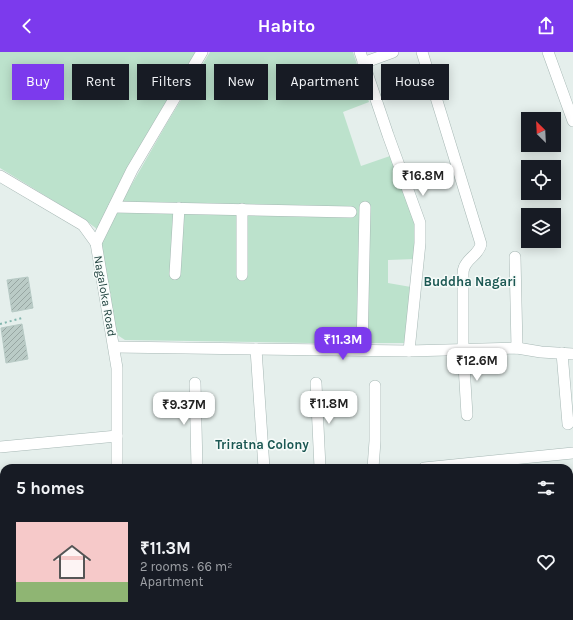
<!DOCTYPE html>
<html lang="en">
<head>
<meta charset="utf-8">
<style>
	body { margin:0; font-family:Karla,sans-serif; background:#20242c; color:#f1f3f6; height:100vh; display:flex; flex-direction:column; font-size:15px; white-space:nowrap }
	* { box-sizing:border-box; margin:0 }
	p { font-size:13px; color:#9ea1a6 }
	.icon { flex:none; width:22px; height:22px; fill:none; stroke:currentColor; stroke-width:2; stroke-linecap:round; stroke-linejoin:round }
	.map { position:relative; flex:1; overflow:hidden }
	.panel { position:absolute; left:0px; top:412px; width:573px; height:156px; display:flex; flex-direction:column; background:#171b24; border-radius:12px 12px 0 0; box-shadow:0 2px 10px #0003 }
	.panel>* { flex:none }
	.top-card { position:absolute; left:12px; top:12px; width:549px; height:36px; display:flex; gap:8px }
	.needle { width:26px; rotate:336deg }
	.fabs { position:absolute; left:521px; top:60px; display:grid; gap:8px }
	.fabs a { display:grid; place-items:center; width:40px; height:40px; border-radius:0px; background:#171b24; box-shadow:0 2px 10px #0003; font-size:20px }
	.price { position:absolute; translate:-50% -34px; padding:0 9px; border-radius:8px; background:#fff; color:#222; font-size:13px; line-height:26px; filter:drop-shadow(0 1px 2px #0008) }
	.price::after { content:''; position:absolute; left:50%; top:24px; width:12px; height:9px; margin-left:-6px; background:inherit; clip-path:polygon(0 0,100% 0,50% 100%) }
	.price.active { background:#7c3aed; color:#fff }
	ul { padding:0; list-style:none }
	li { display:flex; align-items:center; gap:12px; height:100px; padding:0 16px }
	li+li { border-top:1px solid #363941 }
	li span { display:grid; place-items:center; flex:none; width:112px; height:80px; border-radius:0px; color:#555 }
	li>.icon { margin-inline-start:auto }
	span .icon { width:48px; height:48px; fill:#fffc; stroke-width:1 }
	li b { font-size:17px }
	h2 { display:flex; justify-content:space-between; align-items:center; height:48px; padding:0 16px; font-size:17px }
	.tag { padding:0 14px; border-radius:0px; background:#171b24; box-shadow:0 2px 10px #0003; font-size:14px; line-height:36px }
	.tag.active { background:#7c3aed; color:#fff }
	header { display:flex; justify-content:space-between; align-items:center; height:52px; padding:0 16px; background:#7c3aed; color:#fff; font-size:18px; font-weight:700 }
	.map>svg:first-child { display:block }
</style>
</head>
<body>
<header><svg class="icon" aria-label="back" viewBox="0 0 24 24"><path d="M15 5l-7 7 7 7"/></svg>Habito<svg class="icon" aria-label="share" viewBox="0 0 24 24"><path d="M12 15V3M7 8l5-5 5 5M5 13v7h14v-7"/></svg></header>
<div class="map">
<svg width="573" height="568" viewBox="0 0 573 568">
	<defs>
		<pattern id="building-hatch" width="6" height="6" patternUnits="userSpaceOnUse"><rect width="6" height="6" fill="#bacbc6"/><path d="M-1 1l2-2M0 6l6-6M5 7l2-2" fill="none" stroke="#97a6a2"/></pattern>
	</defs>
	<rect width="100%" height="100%" fill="#e5efec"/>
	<g fill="#bce2cc">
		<path d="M 0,0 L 201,0 L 97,177 L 85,168 L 0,116 Z"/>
		<path d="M 210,0 L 353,0 L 369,50 L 343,60 L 361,114 L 390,104 L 415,170 L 415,207 L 388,208 L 388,231 L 411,235 L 406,291 L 310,291 L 125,288 L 116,282 L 101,190 L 105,179 L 167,71 Z"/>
		<path d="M 0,525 L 4,525 L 4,564 L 101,564 L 102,568 L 0,568 Z"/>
		<path d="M 573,531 L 573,556 L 569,546 L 569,533 Z"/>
	</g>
	<g fill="url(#building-hatch)" stroke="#b7cac5">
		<path d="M 28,225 L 33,256 L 12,260 L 7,228 Z"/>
		<path d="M 22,272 L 28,307 L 6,311 L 1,276 Z"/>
	</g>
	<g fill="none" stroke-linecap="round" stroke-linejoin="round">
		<g stroke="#a7b8b5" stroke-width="12">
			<g id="minor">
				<path d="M 360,0 L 388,83 L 420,171 L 420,191 L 409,299"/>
				<path d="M 422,0 L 481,192 C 479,203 467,206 464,216 C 463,218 463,220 463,222 L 463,297 L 467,363"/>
				<path d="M 548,0 L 573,69"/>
				<path d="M 363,11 L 393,0"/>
				<path d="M 0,124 L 83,173 L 96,191 L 117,316 L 117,416"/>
				<path d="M 114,155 L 351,160"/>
				<path d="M 242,157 L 242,223"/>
				<path d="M 96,191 L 132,118 L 202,0"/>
				<path d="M 515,205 L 517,296"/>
				<path d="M 175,222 L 179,156"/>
				<path d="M 114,295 L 409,299 L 517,296 L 541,300 L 573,302"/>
				<path d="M 256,297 L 264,416"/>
				<path d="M 362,298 L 365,155"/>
				<path d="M 562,301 L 568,372"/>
				<path d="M 195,331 L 197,416"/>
				<path d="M 316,331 L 320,416"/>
				<path d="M 0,395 L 117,384"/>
				<path d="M 373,416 L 375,389 L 375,334"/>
				<path d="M 424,416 L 573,401"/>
				<path d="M 0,520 L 4,519"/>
				<path d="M 569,523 L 573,521"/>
				<path d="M 118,564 L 118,568"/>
				<path d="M 218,564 L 219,568"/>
				<path d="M 268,564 L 269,568"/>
				<path d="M 445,564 L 447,568"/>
				<path d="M 510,564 L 512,568"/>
				<path d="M 569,564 L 571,568"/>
				<path d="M 158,568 L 170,564"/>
				<path d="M 295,568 L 309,564"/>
			</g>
		</g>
		<path stroke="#83b6ae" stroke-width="2" stroke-dasharray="2 3" stroke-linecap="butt" d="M 0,272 L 22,266"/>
		<use href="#minor" stroke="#fff" stroke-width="11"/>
	</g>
	<g text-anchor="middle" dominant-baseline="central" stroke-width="3" stroke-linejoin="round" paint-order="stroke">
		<g font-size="12" fill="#224440" stroke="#f6fbf9">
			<text transform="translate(105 244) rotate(80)">Nagaloka Road</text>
		</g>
		<g font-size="13" font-weight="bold" fill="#1b5853" stroke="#f6fbf9">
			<text x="470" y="229">Buddha Nagari</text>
			<text x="262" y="392">Triratna Colony</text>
		</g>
	</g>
</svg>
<div class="fabs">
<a><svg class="needle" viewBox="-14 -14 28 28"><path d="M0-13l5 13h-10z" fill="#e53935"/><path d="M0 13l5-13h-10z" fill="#9ea1a6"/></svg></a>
<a><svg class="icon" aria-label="locate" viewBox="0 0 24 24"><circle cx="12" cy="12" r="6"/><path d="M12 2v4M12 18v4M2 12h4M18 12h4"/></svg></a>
<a><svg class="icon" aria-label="layers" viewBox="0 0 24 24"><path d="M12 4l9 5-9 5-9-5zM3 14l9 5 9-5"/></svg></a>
</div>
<b class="price" style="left:423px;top:145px">₹16.8M</b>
<b class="price active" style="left:343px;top:309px">₹11.3M</b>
<b class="price" style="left:477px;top:330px">₹12.6M</b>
<b class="price" style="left:329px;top:373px">₹11.8M</b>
<b class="price" style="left:184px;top:374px">₹9.37M</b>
<div class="top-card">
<a class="tag active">Buy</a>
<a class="tag">Rent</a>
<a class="tag">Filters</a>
<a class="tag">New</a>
<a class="tag">Apartment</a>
<a class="tag">House</a>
</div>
<section class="panel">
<h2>5 homes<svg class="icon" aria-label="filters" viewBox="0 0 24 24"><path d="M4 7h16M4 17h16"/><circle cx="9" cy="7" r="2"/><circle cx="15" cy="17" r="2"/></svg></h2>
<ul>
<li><span style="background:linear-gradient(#f6c9c9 75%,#8fb573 0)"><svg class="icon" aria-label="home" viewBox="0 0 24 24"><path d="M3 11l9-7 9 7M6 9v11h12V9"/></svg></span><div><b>₹11.3M</b><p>2 rooms · 66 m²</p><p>Apartment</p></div><svg class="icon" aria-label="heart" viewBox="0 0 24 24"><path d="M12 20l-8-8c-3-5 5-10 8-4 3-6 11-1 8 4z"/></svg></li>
</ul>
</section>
</div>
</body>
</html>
